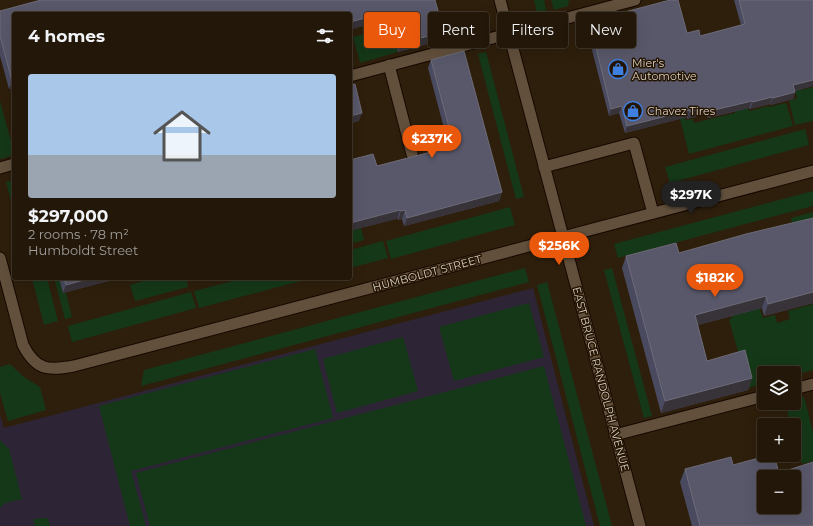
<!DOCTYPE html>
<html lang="en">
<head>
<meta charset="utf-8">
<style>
	body { margin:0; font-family:Montserrat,sans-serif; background:#2a2012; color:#f1f3f6; height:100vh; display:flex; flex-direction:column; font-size:15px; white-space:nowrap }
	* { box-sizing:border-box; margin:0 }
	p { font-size:13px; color:#a29f9c }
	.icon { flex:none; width:22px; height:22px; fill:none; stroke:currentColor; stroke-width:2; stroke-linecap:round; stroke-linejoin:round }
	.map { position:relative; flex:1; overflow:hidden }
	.side { position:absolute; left:12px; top:12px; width:340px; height:268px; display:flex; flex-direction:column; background:#221709; border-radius:4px; box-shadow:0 4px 16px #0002,0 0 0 1px #3f362a }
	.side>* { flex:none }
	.top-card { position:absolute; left:364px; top:12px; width:380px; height:36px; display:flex; gap:8px }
	.controls { position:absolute; left:757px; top:366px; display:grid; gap:8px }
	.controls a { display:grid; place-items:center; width:44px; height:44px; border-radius:4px; background:#221709; box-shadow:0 4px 16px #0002,0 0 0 1px #3f362a; font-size:20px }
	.price { position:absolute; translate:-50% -34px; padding:0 9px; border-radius:14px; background:#ea580c; color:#fff; font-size:13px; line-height:26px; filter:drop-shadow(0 1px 2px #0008) }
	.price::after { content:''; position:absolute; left:50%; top:24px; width:12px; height:9px; margin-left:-6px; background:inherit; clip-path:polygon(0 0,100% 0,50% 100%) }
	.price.selected { background:#222; color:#fff }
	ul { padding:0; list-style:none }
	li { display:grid; align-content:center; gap:8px; height:212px; padding:0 16px }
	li+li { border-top:1px solid #3f362a }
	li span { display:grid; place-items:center; height:124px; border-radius:4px; color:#555 }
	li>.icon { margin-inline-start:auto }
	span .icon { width:72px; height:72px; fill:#fffc; stroke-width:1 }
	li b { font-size:17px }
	h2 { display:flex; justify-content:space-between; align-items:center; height:48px; padding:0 16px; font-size:17px }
	.chip { padding:0 14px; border-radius:4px; background:#221709; box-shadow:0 4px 16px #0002,0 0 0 1px #3f362a; font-size:14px; line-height:36px }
	.chip.selected { background:#ea580c; color:#fff }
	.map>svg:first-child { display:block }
</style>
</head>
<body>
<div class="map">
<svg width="813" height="526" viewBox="0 0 813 526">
	<rect width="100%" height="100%" fill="#2e1f0c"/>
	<path fill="#2d2535" d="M 533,288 L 594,526 L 0,526 L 0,415 L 4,428 Z"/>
	<g fill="#153818">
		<path d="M 534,0 L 544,0 L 547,14 L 538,17 Z"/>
		<path d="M 551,0 L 569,0 L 568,6 L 554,10 Z"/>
		<path d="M 391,27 L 398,52 L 360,63 L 353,37 Z"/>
		<path d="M 486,52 L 524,197 L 516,199 L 478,54 Z"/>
		<path d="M 801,86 L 802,90 L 813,87 L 813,121 L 795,125 L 789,101 L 797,98 L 794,88 Z"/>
		<path d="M 0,101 L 14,152 L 14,155 L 0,159 Z"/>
		<path d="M 786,103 L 793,126 L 689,154 L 677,107 L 682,106 L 686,120 L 693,119 L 694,123 L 735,113 L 734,107 L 743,105 L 750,111 L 768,106 L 769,107 Z"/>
		<path d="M 805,129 L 809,145 L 670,183 L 665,167 Z"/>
		<path d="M 14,180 L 14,212 L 6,182 Z"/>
		<path d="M 813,191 L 813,206 L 618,258 L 614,244 Z"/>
		<path d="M 510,207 L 515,225 L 391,259 L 386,241 Z"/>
		<path d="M 813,212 L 813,233 L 794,232 L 791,218 Z"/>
		<path d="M 361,228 L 364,240 L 350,244 L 350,231 Z"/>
		<path d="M 383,241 L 388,258 L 350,268 L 350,250 Z"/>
		<path d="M 525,268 L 529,282 L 141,386 L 144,370 Z"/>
		<path d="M 612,268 L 652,416 L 644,418 L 604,270 Z"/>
		<path d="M 32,278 L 47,278 L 58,321 L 44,325 Z"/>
		<path d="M 54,278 L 59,278 L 63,293 L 66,293 L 72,317 L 65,319 Z"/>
		<path d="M 142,278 L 163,278 L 164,281 L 174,278 L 186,278 L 188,287 L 135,301 L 130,285 L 143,281 Z"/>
		<path d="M 245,278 L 312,278 L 199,308 L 194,291 Z"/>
		<path d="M 547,282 L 612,526 L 600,526 L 537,285 Z"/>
		<path d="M 191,292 L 196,308 L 72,342 L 68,326 Z"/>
		<path d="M 529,303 L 544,357 L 454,381 L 439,327 Z"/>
		<path d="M 813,304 L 813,370 L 794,375 L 794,373 L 764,373 L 764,383 L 748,388 L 729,319 L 732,318 L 732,314 L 759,306 L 763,318 L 775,315 L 777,323 L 790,319 L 788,311 Z"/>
		<path d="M 403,337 L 418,391 L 337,413 L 323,359 Z"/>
		<path d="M 315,349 L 333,418 L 131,471 L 146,526 L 130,526 L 99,406 Z"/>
		<path d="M 10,364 L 24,377 L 40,387 L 46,410 L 8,421 L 0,393 L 0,367 Z"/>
		<path d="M 544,366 L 586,526 L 150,526 L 136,473 Z"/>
		<path d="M 804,397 L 813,432 L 813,461 L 802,464 L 794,435 L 794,425 L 791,425 L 785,403 L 794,403 L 794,400 Z"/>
		<path d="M 0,440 L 9,449 L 22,499 L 5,503 L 0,508 Z"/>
		<path d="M 48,518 L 50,526 L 35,526 L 33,519 Z"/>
	</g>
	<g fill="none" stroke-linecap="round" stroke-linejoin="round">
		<g stroke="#160800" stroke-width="13">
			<g id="service">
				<path d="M 389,65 L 412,154"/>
				<path d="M 350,76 L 635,0"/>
				<path d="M 544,167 L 634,143 L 653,213"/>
				<path d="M 0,168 L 14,164"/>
				<path d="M 794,389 L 813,384"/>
				<path d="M 615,435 L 764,396"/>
			</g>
		</g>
		<g stroke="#160800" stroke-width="13">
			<path id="minor" d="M 0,258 L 23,345 C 36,370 47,371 74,366 L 813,171"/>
		</g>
		<g stroke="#160800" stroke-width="13">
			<path id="tertiary" d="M 500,0 L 640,526"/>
		</g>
		<use href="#service" stroke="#62503c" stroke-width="11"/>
		<use href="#minor" stroke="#62503c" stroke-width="11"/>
		<use href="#tertiary" stroke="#62503c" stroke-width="11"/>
	</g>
	<g fill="#494a5f">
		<path d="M 435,0 L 441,40 L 398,52 L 389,19 L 350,14 L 14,14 L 14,98 L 11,89 L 9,89 L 0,56 L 0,11 Z"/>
		<path d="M 734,0 L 813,0 L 813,86 L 795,91 L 795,92 L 793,99 L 770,105 L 770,104 L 750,109 L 749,108 L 708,118 L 706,114 L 687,119 L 687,117 L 625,133 L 619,113 L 609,116 L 592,50 L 595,43 L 597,43 L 592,27 L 595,20 L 700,36 L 741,25 Z"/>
		<path d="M 431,60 L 502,192 L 499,201 L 404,226 L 402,219 L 398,220 L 377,166 L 449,147 L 428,68 Z"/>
		<path d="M 813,218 L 813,303 L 764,316 L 762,308 L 698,325 L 707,361 L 752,378 L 748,390 L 661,413 L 622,268 L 626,256 L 679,253 Z"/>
		<path d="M 59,278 L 120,278 L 63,293 Z"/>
		<path d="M 733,465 L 779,473 L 813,526 L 692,526 L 680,482 L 685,469 Z"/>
	</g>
	<g fill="#383339">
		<path d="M 392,11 L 389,19 L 350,30 L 350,22 Z"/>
		<path d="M 444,32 L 441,40 L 398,52 L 401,43 Z"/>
		<path d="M 813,80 L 813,86 L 791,92 L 793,85 Z"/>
		<path d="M 12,81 L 14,81 L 11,89 L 9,89 Z"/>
		<path d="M 795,92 L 793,99 L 770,105 L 773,98 Z"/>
		<path d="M 772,97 L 770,104 L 750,109 L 753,102 Z"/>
		<path d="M 752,101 L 749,108 L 708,118 L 710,111 Z"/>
		<path d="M 622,106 L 619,113 L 609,116 L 611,109 Z"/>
		<path d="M 709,107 L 706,114 L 687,119 L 690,112 Z"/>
		<path d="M 690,110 L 687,117 L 625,133 L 627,126 Z"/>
		<path d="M 362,113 L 359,121 L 350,124 L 350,116 Z"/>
		<path d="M 502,192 L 499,201 L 404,226 L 407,218 Z"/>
		<path d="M 400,210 L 397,219 L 350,231 L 350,223 Z"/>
		<path d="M 405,210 L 402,219 L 398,220 L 401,211 Z"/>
		<path d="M 91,278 L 120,278 L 63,293 L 66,285 Z"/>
		<path d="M 813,292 L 813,303 L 764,316 L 768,304 Z"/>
		<path d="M 766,296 L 762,308 L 691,327 L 695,315 Z"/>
		<path d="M 752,378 L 748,390 L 661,413 L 665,401 Z"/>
	</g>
	<g fill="#59586a" stroke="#6d6b78" fill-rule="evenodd">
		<path d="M 41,0 L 435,0 L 444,32 L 401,43 L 392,11 L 350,22 L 350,14 L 14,14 L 14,81 L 12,81 L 0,36 L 0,11 Z"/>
		<path d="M 670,0 L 678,0 L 687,33 L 699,30 L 700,36 L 745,24 L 739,0 L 813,0 L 813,80 L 793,85 L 795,92 L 773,98 L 772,97 L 753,102 L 752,101 L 710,111 L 709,107 L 690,112 L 690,110 L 627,126 L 622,106 L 611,109 L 595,43 L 601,42 L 595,20 Z"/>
		<path d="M 464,51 L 502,192 L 407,218 L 405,210 L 401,211 L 400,210 L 350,223 L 350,160 L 373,154 L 377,166 L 454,146 L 431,60 Z"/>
		<path d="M 350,81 L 351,85 L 355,84 L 362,113 L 350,116 Z"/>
		<path d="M 813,218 L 813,292 L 768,304 L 766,296 L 695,315 L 707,361 L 745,350 L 752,378 L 665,401 L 626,256 L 676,243 L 679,253 L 746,234 Z"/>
		<path d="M 64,278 L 91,278 L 66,285 Z"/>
		<path d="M 770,455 L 774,455 L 779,473 L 813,462 L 813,526 L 700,526 L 685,469 L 731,457 L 733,465 ZM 764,477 L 794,477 L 794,507 L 764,507 Z"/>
	</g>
	<defs>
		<g id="shop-ring" transform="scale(1)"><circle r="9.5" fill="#241503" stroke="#3f7fe0" stroke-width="1.5"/><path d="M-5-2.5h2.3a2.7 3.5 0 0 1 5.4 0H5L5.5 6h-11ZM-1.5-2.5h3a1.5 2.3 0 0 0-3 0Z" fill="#3f7fe0"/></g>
	</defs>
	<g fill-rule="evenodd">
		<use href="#shop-ring" x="618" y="69"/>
		<use href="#shop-ring" x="633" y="111"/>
	</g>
	<g text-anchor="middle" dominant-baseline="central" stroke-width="3" stroke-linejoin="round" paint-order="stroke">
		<g font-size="11" fill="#dad0c5" stroke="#241503" text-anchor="start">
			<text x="632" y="63">Mier's<tspan x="632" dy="13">Automotive</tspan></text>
			<text x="647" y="111">Chavez Tires</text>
		</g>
		<g font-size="11" fill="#dad0c5" stroke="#241503">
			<text transform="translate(427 273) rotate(-15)">HUMBOLDT STREET</text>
			<text transform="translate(601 379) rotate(75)">EAST BRUCE RANDOLPH AVENUE</text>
		</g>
	</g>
</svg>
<div class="controls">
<a><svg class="icon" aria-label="layers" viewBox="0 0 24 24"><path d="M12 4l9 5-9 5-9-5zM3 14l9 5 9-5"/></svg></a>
<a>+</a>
<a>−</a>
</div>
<b class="price" style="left:432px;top:159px">$237K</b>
<b class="price selected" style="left:691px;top:215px">$297K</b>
<b class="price" style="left:559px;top:266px">$256K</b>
<b class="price" style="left:715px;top:298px">$182K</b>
<div class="top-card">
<a class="chip selected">Buy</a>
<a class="chip">Rent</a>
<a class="chip">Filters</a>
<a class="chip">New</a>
</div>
<section class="side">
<h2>4 homes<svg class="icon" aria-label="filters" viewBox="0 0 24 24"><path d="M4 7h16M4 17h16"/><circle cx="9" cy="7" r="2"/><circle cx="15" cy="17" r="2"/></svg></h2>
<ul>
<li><span style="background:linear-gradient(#a9c7e8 65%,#9aa5b1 0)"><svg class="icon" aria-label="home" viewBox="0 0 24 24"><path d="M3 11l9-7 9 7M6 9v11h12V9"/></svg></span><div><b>$297,000</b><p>2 rooms · 78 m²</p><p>Humboldt Street</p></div></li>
</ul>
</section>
</div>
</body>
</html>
